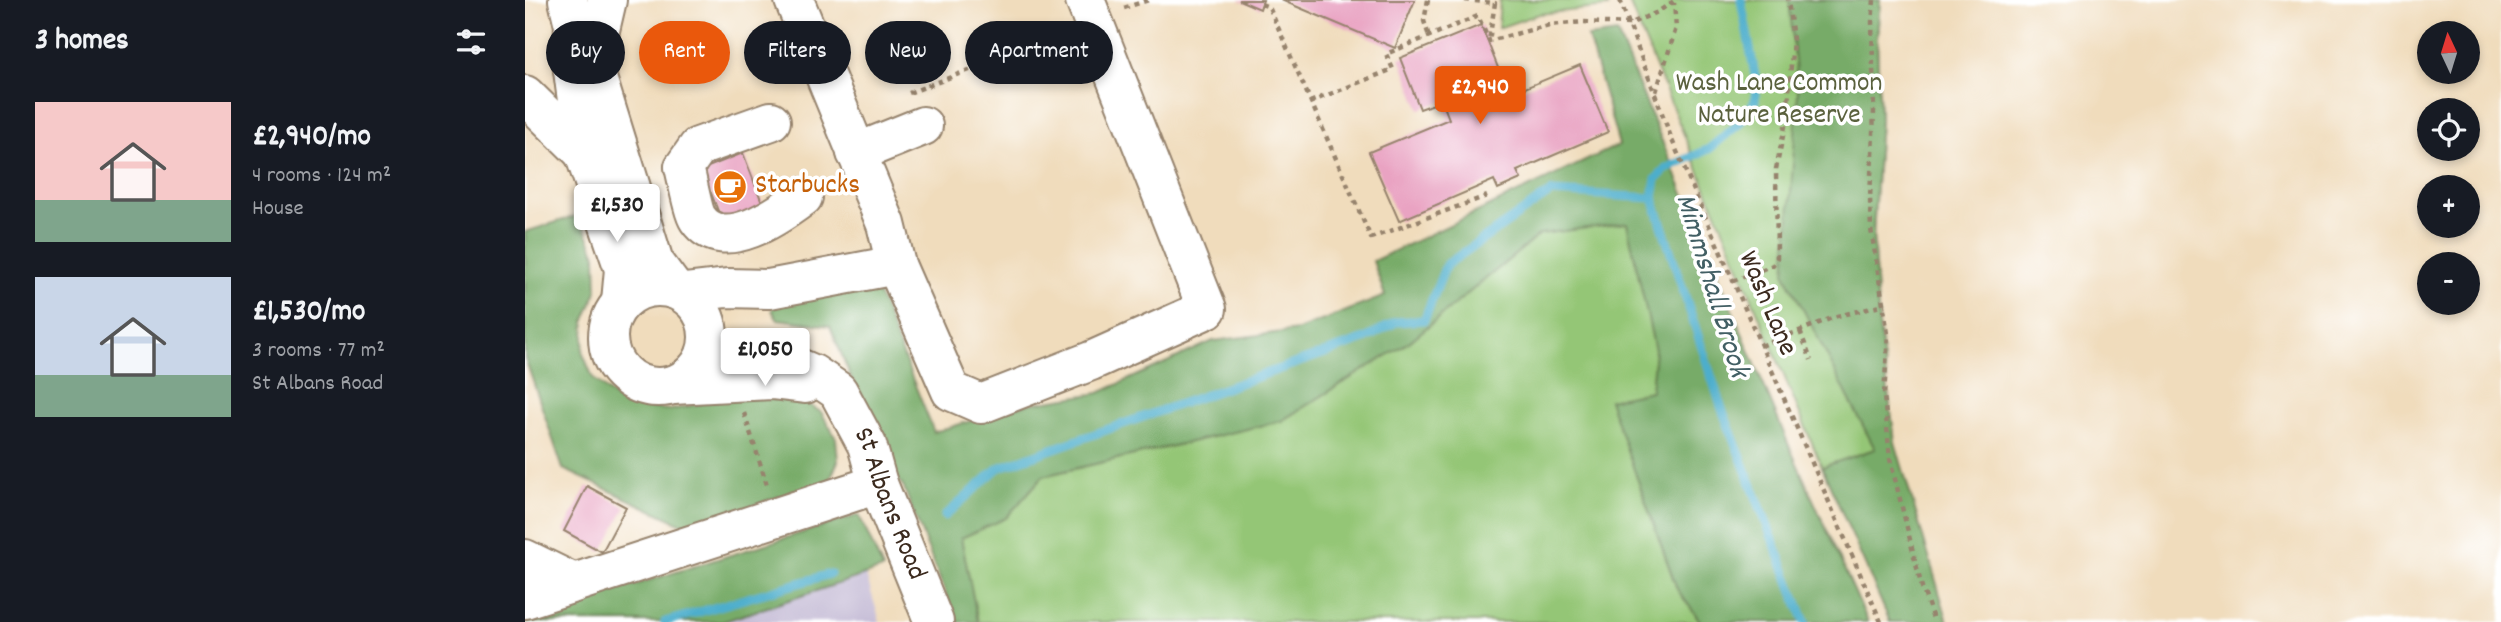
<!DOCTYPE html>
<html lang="en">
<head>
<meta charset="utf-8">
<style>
	body { margin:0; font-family:Dekko,sans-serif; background:#20242c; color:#f1f3f6; height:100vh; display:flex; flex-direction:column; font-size:26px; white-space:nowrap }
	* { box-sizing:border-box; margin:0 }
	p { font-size:23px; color:#9ea1a6 }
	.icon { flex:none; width:38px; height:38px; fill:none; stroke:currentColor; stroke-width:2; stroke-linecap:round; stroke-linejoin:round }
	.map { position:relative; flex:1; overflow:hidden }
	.details { display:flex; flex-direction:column; background:#171b24; width:525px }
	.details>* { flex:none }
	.banner { position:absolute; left:21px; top:21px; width:665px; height:63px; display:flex; gap:14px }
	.needle { width:46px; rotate:356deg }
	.controls { position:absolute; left:1892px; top:21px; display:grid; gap:14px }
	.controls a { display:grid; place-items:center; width:63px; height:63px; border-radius:50%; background:#171b24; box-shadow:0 4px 10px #0003; font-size:35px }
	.price { position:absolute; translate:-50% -60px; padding:0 16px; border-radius:7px; background:#fff; color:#222; font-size:23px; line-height:46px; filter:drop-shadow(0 2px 4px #0008) }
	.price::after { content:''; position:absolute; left:50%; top:42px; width:21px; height:16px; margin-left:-10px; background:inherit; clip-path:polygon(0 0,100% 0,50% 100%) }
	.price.active { background:#ea580c; color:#fff }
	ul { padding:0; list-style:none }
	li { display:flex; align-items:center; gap:21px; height:175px; padding:0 35px }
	li span { display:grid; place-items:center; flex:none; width:196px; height:140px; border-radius:0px; color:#555 }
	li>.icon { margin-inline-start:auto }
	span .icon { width:84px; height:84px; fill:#fffc; stroke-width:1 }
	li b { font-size:30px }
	h2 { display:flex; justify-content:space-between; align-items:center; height:84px; padding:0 35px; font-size:30px }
	.pill { padding:0 24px; border-radius:32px; background:#171b24; box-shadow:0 4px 10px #0003; font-size:24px; line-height:63px }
	.pill.active { background:#ea580c; color:#fff }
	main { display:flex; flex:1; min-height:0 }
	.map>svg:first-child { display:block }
</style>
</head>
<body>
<main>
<section class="details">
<h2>3 homes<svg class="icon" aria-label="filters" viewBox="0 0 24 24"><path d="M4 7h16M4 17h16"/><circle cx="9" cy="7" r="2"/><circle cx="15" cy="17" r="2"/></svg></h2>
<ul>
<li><span style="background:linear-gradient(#f6c9c9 70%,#7fa58c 0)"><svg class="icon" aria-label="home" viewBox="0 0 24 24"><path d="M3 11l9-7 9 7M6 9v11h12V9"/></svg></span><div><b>£2,940/mo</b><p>4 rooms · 124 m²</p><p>House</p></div></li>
<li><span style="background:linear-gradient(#c9d6e8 70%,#7fa58c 0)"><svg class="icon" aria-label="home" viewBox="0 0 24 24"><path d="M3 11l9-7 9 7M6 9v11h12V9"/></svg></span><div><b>£1,530/mo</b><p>3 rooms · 77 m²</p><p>St Albans Road</p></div></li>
</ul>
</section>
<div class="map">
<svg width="1976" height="622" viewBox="0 0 1976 622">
	<rect width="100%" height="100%" fill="#fff"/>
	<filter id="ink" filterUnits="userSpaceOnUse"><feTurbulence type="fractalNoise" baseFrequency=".0143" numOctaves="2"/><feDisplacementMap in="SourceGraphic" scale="14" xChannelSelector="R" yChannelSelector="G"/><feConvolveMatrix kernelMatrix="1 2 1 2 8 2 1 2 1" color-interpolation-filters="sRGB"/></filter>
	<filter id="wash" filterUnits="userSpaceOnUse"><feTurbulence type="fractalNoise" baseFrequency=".00686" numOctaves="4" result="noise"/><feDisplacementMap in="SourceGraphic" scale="28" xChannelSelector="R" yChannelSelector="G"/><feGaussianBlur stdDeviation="1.57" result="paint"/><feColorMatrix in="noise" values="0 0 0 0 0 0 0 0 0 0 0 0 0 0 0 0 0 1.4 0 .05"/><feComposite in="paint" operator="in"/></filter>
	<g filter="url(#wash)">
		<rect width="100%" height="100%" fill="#f0dcbc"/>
		<path fill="#c8bfd8" d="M 341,575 L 355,622 L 197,622 Z"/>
		<g fill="#94c676" stroke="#68784a" stroke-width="2">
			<path d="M 975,0 L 1080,0 L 1083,7 L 1014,14 L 973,28 Z"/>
			<path d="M 1103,0 L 1355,0 L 1352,39 L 1355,119 L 1348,236 L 1354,325 L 1370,442 L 1297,467 Z"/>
			<path d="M 1102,222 L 1130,350 L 1126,391 L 1085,400 L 1152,589 L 1176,622 L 453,622 L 436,538 L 481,518 L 518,476 L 756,421 L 884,342 L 1015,234 Z"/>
		</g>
		<g fill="#77ab67" stroke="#596a42" stroke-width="2">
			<path d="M 1264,0 L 1355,0 L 1352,39 L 1355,119 L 1348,235 L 1354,325 L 1370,442 L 1423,622 L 1365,622 L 1297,467 L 1350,449 L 1260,274 L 1273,93 Z"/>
			<path d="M 1092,33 L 1265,448 L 1343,622 L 1176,622 L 1152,589 L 1084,400 L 1126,391 L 1130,350 L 1102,223 L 1015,234 L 884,342 L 756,421 L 518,476 L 481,518 L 436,538 L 453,622 L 432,622 L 378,486 L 361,464 L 305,326 L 252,319 L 247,310 L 255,299 L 350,286 L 409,432 L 502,404 L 574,393 L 688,341 L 773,330 L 860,296 L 848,261 L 1094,145 L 1063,37 Z"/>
			<path d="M 54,215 L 71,255 L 72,291 L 60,320 L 58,354 L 68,378 L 98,405 L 146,410 L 196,399 L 272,398 L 296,412 L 311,438 L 313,461 L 305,480 L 163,527 L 38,469 L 0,358 L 0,232 Z"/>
			<path d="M 334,515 L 358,569 L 197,622 L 0,622 L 0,619 Z"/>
		</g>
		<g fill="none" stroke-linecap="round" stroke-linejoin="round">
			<g stroke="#4daecc" stroke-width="9">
				<path d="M 1216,0 L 1231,81 L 1230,101 L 1215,123 L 1184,149 L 1142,168 L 1131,179 L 1128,198 L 1197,409 L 1280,622"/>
				<path d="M 420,516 L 473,468 L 840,339 L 871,322 L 899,320 L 921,265 L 1026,192 L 1128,198"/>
				<path d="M 140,622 L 305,574"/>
			</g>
		</g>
		<g id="blocks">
			<g fill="#e9a3c2">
				<path d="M 714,0 L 738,0 L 735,9 Z"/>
				<path d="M 756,0 L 890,0 L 870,48 Z"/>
				<path d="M 956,25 L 977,78 L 951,88 L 957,106 L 1055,65 L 1083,132 L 992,171 L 996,179 L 973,189 L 969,180 L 874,221 L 844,152 L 924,119 L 917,101 L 895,109 L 875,58 Z"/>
				<path d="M 218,153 L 240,210 L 199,226 L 186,193 L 182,194 L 177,182 L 182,179 L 178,169 Z"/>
				<path d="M 62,486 L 101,507 L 77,552 L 39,531 Z"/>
			</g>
		</g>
	</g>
	<g filter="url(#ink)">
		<use href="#blocks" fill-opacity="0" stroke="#96836d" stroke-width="2"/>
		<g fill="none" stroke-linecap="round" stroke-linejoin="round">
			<g stroke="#96836d" stroke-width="42">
				<g id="minor">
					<path d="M 43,0 L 49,25 L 47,63 L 59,153 L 99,269 L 96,302"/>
					<path d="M 82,0 L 75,30 L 72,78 L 129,262 L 149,289"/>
					<path d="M 269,0 L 361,224 L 371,265 L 426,391 L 456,404 L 566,361 L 682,309 L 560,0"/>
					<path d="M 0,95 L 59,153"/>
					<path d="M 246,121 L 173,147 L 159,167 C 162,178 168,212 173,219 C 198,255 254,215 278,197"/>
					<path d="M 331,153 L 398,126"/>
					<circle cx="133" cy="337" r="50"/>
					<path d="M 159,293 L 202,288 L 244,289 L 371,265"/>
					<path id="s1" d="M 180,355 L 232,355 L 260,362 L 288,374 L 313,391 L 342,445 L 353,484 L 409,622"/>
					<path d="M 147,385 L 246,380 L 280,384"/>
					<path d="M 0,559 L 49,583"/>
					<path d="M 0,599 L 353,484"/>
				</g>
			</g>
			<g stroke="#96836d" stroke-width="4.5" stroke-dasharray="5 5" stroke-linecap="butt">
				<path d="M 903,0 L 899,21 L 904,36"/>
				<path d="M 940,0 L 970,3 L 964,41"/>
				<path d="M 1095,0 L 1147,140 L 1356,622"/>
				<path d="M 1349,0 L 1347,22 L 1349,111 L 1345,198 L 1346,229 L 1363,334 L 1359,395 L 1365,459 L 1396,584 L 1409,622"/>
				<path d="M 736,4 L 744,7 L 846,238 L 962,196"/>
				<path d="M 599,8 L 624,0"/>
				<path d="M 1131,92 L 1151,28 L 1149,3"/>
				<path d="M 384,93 L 539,34"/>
				<path d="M 785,102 L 868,69 L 861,54 L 953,16 L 964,41 L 1024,25 L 1059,22 L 1104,24 L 1133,12 L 1150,0"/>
				<path d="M 1208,281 L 1248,265 L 1252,258 L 1251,169 L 1262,117 L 1268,40 L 1263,0"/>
				<path d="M 1275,331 L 1286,360"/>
				<path d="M 1236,346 L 1312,316 L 1360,305"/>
				<path d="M 219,413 L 243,488"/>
			</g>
			<use href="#minor" stroke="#fff" stroke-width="38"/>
		</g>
	</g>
	<defs>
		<g id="cafe-disc" transform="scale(1.75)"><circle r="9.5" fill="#e8710a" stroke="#fff"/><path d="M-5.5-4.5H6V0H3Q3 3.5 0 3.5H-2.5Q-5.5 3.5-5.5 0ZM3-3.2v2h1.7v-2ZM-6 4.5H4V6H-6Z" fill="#fff"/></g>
	</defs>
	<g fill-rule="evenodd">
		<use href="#cafe-disc" x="205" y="187"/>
	</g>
	<g text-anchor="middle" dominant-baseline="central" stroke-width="7" stroke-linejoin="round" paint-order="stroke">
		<g font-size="28" fill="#5a613d" stroke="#fff">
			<text x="1254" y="85">Wash Lane Common<tspan x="1254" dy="32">Nature Reserve</tspan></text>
		</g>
		<g font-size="28" fill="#c56008" stroke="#fff" text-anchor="start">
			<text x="230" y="187">Starbucks</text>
		</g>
		<g font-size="28" fill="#3b2a1e" stroke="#fff">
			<text transform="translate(1241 304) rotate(67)">Wash Lane</text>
			<text stroke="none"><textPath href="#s1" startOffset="266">St Albans Road</textPath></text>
		</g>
		<g font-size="30" font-style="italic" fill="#425f64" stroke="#fff">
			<text transform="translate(1185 286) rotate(73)">Mimmshall Brook</text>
		</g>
	</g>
</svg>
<div class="controls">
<a><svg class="needle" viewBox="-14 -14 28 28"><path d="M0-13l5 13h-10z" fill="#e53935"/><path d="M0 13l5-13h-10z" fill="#9ea1a6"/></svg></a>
<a><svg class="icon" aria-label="locate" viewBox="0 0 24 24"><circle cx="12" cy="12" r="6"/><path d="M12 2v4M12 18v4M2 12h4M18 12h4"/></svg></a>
<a>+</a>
<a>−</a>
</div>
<b class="price active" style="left:955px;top:126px">£2,940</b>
<b class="price" style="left:92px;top:244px">£1,530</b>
<b class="price" style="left:240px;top:388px">£1,050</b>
<div class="banner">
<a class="pill">Buy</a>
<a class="pill active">Rent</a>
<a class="pill">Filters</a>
<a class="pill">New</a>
<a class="pill">Apartment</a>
</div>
</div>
</main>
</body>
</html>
